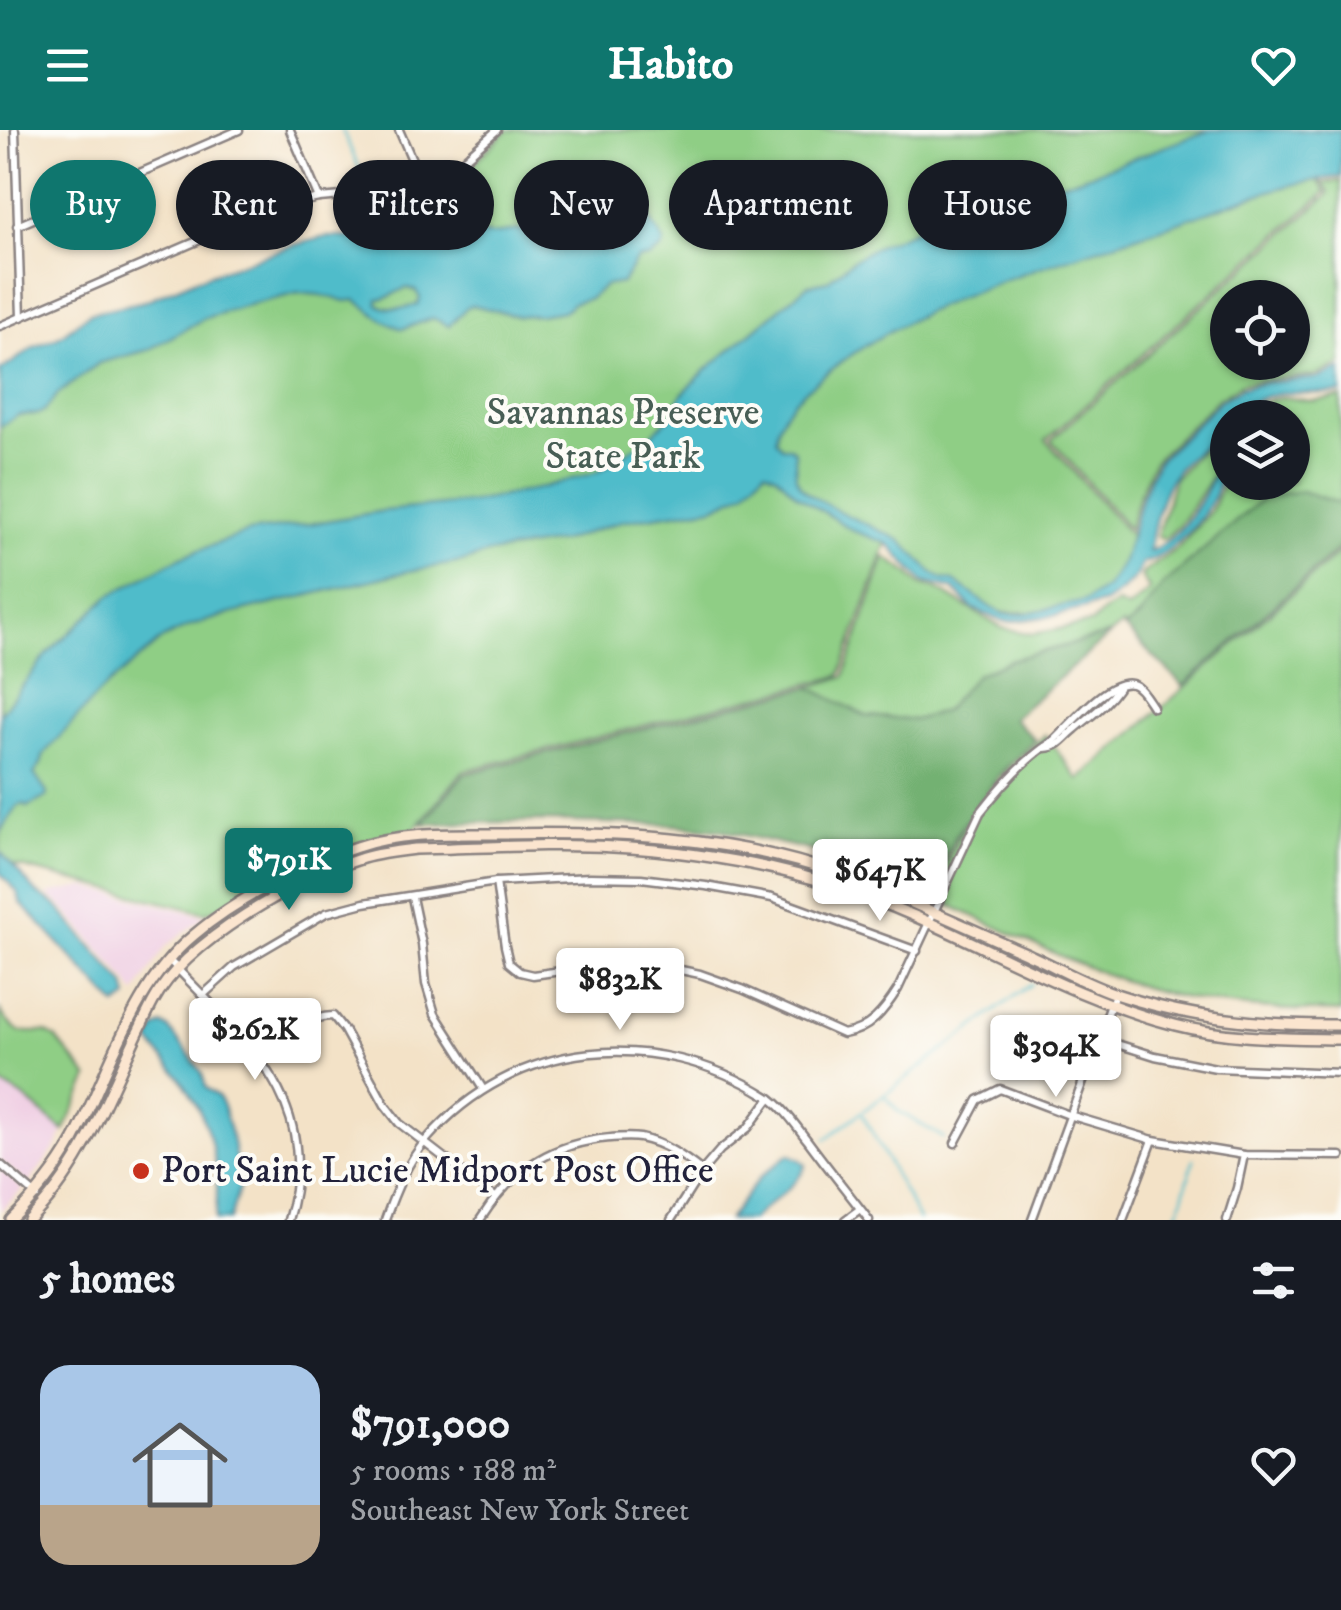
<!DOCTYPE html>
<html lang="en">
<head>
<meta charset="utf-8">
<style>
	body { margin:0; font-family:"IM FELL DW Pica",serif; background:#20242c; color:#f1f3f6; height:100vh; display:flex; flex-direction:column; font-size:38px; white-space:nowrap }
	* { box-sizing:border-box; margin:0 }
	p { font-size:32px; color:#9ea1a6 }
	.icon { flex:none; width:55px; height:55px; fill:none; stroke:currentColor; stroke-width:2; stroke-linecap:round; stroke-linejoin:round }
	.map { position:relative; height:1090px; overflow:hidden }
	.sheet { display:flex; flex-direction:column; background:#171b24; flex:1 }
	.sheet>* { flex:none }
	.top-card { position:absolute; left:30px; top:30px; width:1282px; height:90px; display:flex; gap:20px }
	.tools { position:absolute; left:1210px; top:150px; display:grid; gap:20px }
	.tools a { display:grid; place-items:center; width:100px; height:100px; border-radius:50%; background:#171b24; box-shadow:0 2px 8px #0004; font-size:50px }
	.price { position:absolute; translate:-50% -85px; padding:0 22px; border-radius:10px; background:#fff; color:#222; font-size:32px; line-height:65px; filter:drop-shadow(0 2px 5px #0008) }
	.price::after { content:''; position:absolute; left:50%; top:60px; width:30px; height:22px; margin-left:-15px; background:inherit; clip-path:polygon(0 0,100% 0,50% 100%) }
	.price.selected { background:#0f766e; color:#fff }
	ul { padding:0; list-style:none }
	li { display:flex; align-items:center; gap:30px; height:250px; padding:0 40px }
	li+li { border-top:2px solid #363941 }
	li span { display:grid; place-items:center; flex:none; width:280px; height:200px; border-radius:30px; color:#555 }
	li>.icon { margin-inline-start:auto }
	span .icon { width:120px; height:120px; fill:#fffc; stroke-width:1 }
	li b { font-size:42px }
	h2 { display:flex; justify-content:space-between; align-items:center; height:120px; padding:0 40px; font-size:42px }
	.chip { padding:0 35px; border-radius:45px; background:#171b24; box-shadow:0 2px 8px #0004; font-size:35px; line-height:90px }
	.chip.selected { background:#0f766e; color:#fff }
	header { display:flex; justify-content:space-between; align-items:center; height:130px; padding:0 40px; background:#0f766e; color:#fff; font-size:45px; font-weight:800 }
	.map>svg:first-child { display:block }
</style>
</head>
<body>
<header><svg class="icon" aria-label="menu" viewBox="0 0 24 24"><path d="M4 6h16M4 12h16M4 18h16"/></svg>Habito<svg class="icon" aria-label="heart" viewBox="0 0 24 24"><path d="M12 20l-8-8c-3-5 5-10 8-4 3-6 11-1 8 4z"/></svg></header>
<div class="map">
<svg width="1341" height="1090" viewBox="0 0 1341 1090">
	<rect width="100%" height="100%" fill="#fdfcf7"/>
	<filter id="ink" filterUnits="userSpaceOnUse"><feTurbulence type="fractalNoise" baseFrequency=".01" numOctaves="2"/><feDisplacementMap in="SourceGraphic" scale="20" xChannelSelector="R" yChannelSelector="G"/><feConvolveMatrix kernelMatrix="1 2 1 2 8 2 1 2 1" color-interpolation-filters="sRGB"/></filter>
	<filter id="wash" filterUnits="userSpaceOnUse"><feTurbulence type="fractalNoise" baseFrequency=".0048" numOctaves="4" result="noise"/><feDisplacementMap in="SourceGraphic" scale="40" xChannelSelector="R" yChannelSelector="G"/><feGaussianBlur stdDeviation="2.25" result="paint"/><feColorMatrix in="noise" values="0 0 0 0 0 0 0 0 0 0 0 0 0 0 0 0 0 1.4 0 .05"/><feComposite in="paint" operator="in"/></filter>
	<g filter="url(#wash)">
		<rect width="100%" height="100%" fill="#f3e2c7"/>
		<g fill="#f0d0e4">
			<path d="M 85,757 L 205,786 L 166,816 L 135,864 L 128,852 L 58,772 L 47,764 Z"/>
			<path d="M 0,953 L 22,966 L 64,1001 L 57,1015 L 28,1054 L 0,1030 Z"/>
			<path d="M 0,1039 L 23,1059 L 0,1081 Z"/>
		</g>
		<g fill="#8fce85" stroke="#587860" stroke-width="2.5" fill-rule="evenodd">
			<path d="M 508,0 L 1283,0 L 1326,62 L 1046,310 L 1138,414 L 1098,469 L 1033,482 L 991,483 L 928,443 L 888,410 L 840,546 L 463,641 L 412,702 L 362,712 L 206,783 L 0,732 L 0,263 L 27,246 L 403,123 L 385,71 C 404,69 423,67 440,58 C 466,46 487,19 508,0 Z"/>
			<path d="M 1341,51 L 1341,235 L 1318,245 L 1263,250 L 1242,254 L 1218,269 L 1154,331 L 1139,365 L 1129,399 L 1051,310 L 1328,65 L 1329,61 L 1323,53 ZM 1228,168 L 1292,168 L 1292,232 L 1228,232 Z"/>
			<path d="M 1281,267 L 1312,271 L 1341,267 L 1341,374 L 1301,361 L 1164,454 L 1139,487 L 1125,498 L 1122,495 L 1111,504 L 1010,530 L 976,545 L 944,581 L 915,590 L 866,586 L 809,557 L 844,547 L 885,427 L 907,442 L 921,455 L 937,459 L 1002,498 L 1033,504 L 1092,493 L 1104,481 L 1118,474 L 1128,479 L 1150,460 L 1142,448 L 1142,444 L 1180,416 L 1211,380 L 1223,354 L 1224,347 L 1220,339 C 1211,344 1210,349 1205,357 C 1193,375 1182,396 1164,409 L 1157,406 L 1174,349 L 1194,327 L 1227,299 L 1228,352 L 1292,352 L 1292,288 L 1240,287 L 1253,275 Z"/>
			<path d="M 1341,421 L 1341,882 C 1293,880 1243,879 1196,870 C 1103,853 1017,805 932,767 L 958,708 L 1003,646 L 1045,605 L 1079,650 Z"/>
			<path d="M 0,880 L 7,891 L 19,902 L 45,902 L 56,908 L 89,948 L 64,1001 L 22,966 L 0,953 Z"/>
		</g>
		<g fill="#73b172" stroke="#4a6a56" stroke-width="2.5">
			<path d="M 501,0 L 503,0 C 483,18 462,45 437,56 C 420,64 401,65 383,68 L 382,72 L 393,105 L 381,107 L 376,102 L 369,105 L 358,103 L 344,69 C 370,67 399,67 424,58 C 455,47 479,22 501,0 Z"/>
			<path d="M 1301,361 L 1341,374 L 1341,417 L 1183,556 L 1125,498 L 1139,487 L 1164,454 L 1264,367 Z"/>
			<path d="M 1111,504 L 1013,588 L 1035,610 L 1000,644 L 955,707 L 928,767 L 813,721 L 722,700 L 673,695 L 544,691 L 422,694 L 464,644 L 809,557 L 866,586 L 915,590 L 944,581 L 976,545 L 1010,530 Z"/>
		</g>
		<g fill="#4fbcca" stroke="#386f82" stroke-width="2.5" fill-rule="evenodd">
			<path d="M 1210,0 L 1341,0 L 1341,47 C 1278,52 1218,80 1158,99 C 1043,137 921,168 824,245 C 803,262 778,280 776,309 L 782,317 L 790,317 L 795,321 L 796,348 L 801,357 L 810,365 L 838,381 L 900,410 L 933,443 L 942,449 L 954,451 L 990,477 L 1004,484 L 1022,484 L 1086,471 L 1107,457 L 1123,432 L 1142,366 L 1157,332 L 1220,271 L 1242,258 L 1263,253 L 1319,248 L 1341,239 L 1341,263 L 1281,263 L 1265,267 L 1252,272 L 1236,287 L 1228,288 L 1227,295 C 1210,313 1182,328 1170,351 C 1158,372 1154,398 1149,421 C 1178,412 1200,374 1213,347 L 1219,342 C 1224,371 1171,428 1143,433 L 1134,449 L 1122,461 L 1105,473 L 1057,485 L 1008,492 L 999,490 L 972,478 L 953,459 L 923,452 L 887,413 L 854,401 L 797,365 L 777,345 L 765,340 L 745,362 L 714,377 L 622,391 L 563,411 L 490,423 L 462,432 L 409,441 L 230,484 L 190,496 L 161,510 L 101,561 L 44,624 L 41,634 L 34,644 L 47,663 L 46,667 L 27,677 L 25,674 L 17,676 L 0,702 L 0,584 L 49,522 L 109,466 L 181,427 L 248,402 L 309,394 L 383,381 L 473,372 L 532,360 L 598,342 L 648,308 L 670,287 L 682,264 L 706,240 L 808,155 L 827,151 L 852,131 L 873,118 L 985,69 L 1005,58 L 1032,59 L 1080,48 Z"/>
			<path d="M 641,76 L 664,112 L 662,119 L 648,128 L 637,129 L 622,153 L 604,156 L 590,168 L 572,173 L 564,181 L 539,185 L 518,186 L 472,175 L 467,177 L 449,196 L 433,188 L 402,199 L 384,191 L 356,170 L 346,171 L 320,165 L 299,163 L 240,177 L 205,188 L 148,220 L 99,233 L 58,264 L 45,280 L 38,284 L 18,285 L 0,297 L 0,241 L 34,217 L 60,206 L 90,183 L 145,171 L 199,148 L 294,115 L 326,107 L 362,107 L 381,110 L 427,104 L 439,100 L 457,111 L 469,113 L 473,101 C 494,107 491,105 512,101 C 525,98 539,103 552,103 C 564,103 557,101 569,102 C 588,103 605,109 625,108 C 634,99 635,87 641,76 ZM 408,158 L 416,161 L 420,168 L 418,174 C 408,179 385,181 378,174 L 378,169 C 393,169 395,160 408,158 Z"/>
			<path d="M 0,721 L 37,763 L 55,774 L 125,855 L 128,868 L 117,876 L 21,773 L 17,762 L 0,743 Z"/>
			<path d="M 162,895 L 167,897 L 186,920 L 202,943 L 206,958 L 218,966 L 223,976 L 233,1012 L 240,1055 L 230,1090 L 215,1090 C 222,1038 210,988 178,945 C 169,935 160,925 152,914 L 150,910 L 156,898 Z"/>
			<path d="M 789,1024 L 801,1030 L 806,1035 C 796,1059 769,1071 752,1090 L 728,1090 L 760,1047 Z"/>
		</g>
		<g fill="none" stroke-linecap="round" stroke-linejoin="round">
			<g stroke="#4fbcca" stroke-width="2.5">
				<path d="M 342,0 L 360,40"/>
				<path d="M 885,966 L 898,981 L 944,1008"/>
				<path d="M 863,985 L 919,1090"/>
				<path d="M 826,1009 L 1031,854"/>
				<path d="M 1176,1090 L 1194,1029"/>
			</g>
		</g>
	</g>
	<g filter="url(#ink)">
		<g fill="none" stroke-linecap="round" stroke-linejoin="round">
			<g stroke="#8a8281" stroke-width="11">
				<g id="street">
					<path d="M 15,0 L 21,187"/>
					<path d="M 290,0 L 319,68"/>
					<path d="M 399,0 L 423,55"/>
					<path d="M 17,96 L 239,0"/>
					<path d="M 0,196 L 274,78 L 319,68 L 399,61 L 423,55 L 447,44 L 497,0"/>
					<path d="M 1045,618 C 1060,617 1063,609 1074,600 C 1090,586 1106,576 1118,558"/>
					<path d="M 496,752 L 505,816 L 509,833 L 520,842 L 533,845 L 609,834 L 652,834 L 700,844 L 742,859 L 843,904 C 870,900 884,881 898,859 L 980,683 C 997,661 1017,638 1039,621 C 1044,617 1048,615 1052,612 C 1069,597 1107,548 1132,554 C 1141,556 1148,570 1153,577"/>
					<path d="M 412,767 L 422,814 L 426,854 L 435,884 L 483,959"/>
					<path d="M 169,830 C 242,908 325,971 288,1090"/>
					<path d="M 203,865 L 234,837 L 326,783 L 364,773 L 496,752 L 590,747 L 641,748 L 706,756 L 772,768 L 917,821"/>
					<path d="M 1098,908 L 1155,926 L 1216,938 L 1341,943"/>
					<path d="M 259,927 C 281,910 304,886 333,886 L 344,900 L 385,975 L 399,993 L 495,1067"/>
					<path d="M 955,1013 L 978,970 L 1000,959 L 1069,985 L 1153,1010 L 1244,1025 L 1341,1026"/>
					<path d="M 0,1034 L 37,1066"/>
					<path d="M 385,1090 C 395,1062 407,1032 427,1009 C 515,908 655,896 767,966 C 784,977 796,996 808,1011 C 828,1038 849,1064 869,1090"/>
					<path d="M 480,1090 C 510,1043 545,1017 600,1009 C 613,1008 627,1006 640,1008 C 664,1013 683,1026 702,1041"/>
					<path d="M 671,1090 L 702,1041 L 720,1020 L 748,998 L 770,968"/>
					<path d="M 845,1090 L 860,1079"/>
					<path d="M 1032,1090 L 1115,864"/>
					<path d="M 1123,1090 L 1153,1010"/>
					<path d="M 1227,1090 L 1237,1058 L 1244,1025"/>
				</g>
			</g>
			<g stroke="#8a8281" stroke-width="14">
				<g id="secondary">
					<path d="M 11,1090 C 36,1066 56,1041 73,1011 C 110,942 131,857 194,805 C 235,770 306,733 357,717 C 401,702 451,704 496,704 C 613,702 730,705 841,745 C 907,769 970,798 1034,827 C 1062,840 1090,856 1119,865 C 1191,889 1265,896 1341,895"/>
					<path d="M 29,1090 C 90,1031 114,946 153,872 C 185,811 298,748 363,728 C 380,723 398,721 415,719 C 481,718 548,713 613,717 C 689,721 764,733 837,756 C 953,794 1056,864 1175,895 C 1228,909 1286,908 1341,909"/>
				</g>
			</g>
			<use href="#street" stroke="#fff" stroke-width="6"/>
			<use href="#secondary" stroke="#fbe5cf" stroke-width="9"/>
		</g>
	</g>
	<circle fill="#c8321e" stroke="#fdfcf7" stroke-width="4" cx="141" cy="1041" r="10"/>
	<g text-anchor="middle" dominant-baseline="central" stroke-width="8" stroke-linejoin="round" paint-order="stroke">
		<g font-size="38" fill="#485e55" stroke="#fdfcf7">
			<text x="623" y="283">Savannas Preserve<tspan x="623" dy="44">State Park</tspan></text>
		</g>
		<g font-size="38" fill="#22223b" stroke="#fdfcf7" text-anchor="start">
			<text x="161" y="1041">Port Saint Lucie Midport Post Office</text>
		</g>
	</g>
</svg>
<div class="tools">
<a><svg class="icon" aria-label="locate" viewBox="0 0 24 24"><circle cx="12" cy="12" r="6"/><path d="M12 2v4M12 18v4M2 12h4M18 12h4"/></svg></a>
<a><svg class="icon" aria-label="layers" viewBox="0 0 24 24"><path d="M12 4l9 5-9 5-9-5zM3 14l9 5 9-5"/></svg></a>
</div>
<b class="price selected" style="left:289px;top:783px">$791K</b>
<b class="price" style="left:880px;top:794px">$647K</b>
<b class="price" style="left:620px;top:903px">$832K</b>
<b class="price" style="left:255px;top:953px">$262K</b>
<b class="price" style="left:1056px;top:970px">$304K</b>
<div class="top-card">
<a class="chip selected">Buy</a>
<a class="chip">Rent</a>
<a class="chip">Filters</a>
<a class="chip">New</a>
<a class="chip">Apartment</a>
<a class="chip">House</a>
</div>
</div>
<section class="sheet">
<h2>5 homes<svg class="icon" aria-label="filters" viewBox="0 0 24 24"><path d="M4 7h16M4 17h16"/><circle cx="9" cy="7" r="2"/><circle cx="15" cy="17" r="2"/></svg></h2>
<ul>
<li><span style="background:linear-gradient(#a9c7e8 70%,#b9a48a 0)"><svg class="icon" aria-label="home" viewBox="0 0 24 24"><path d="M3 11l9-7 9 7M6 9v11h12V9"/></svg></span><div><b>$791,000</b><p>5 rooms · 188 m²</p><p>Southeast New York Street</p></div><svg class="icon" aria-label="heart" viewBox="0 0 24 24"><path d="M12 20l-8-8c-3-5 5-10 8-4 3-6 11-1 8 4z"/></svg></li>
</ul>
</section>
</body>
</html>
